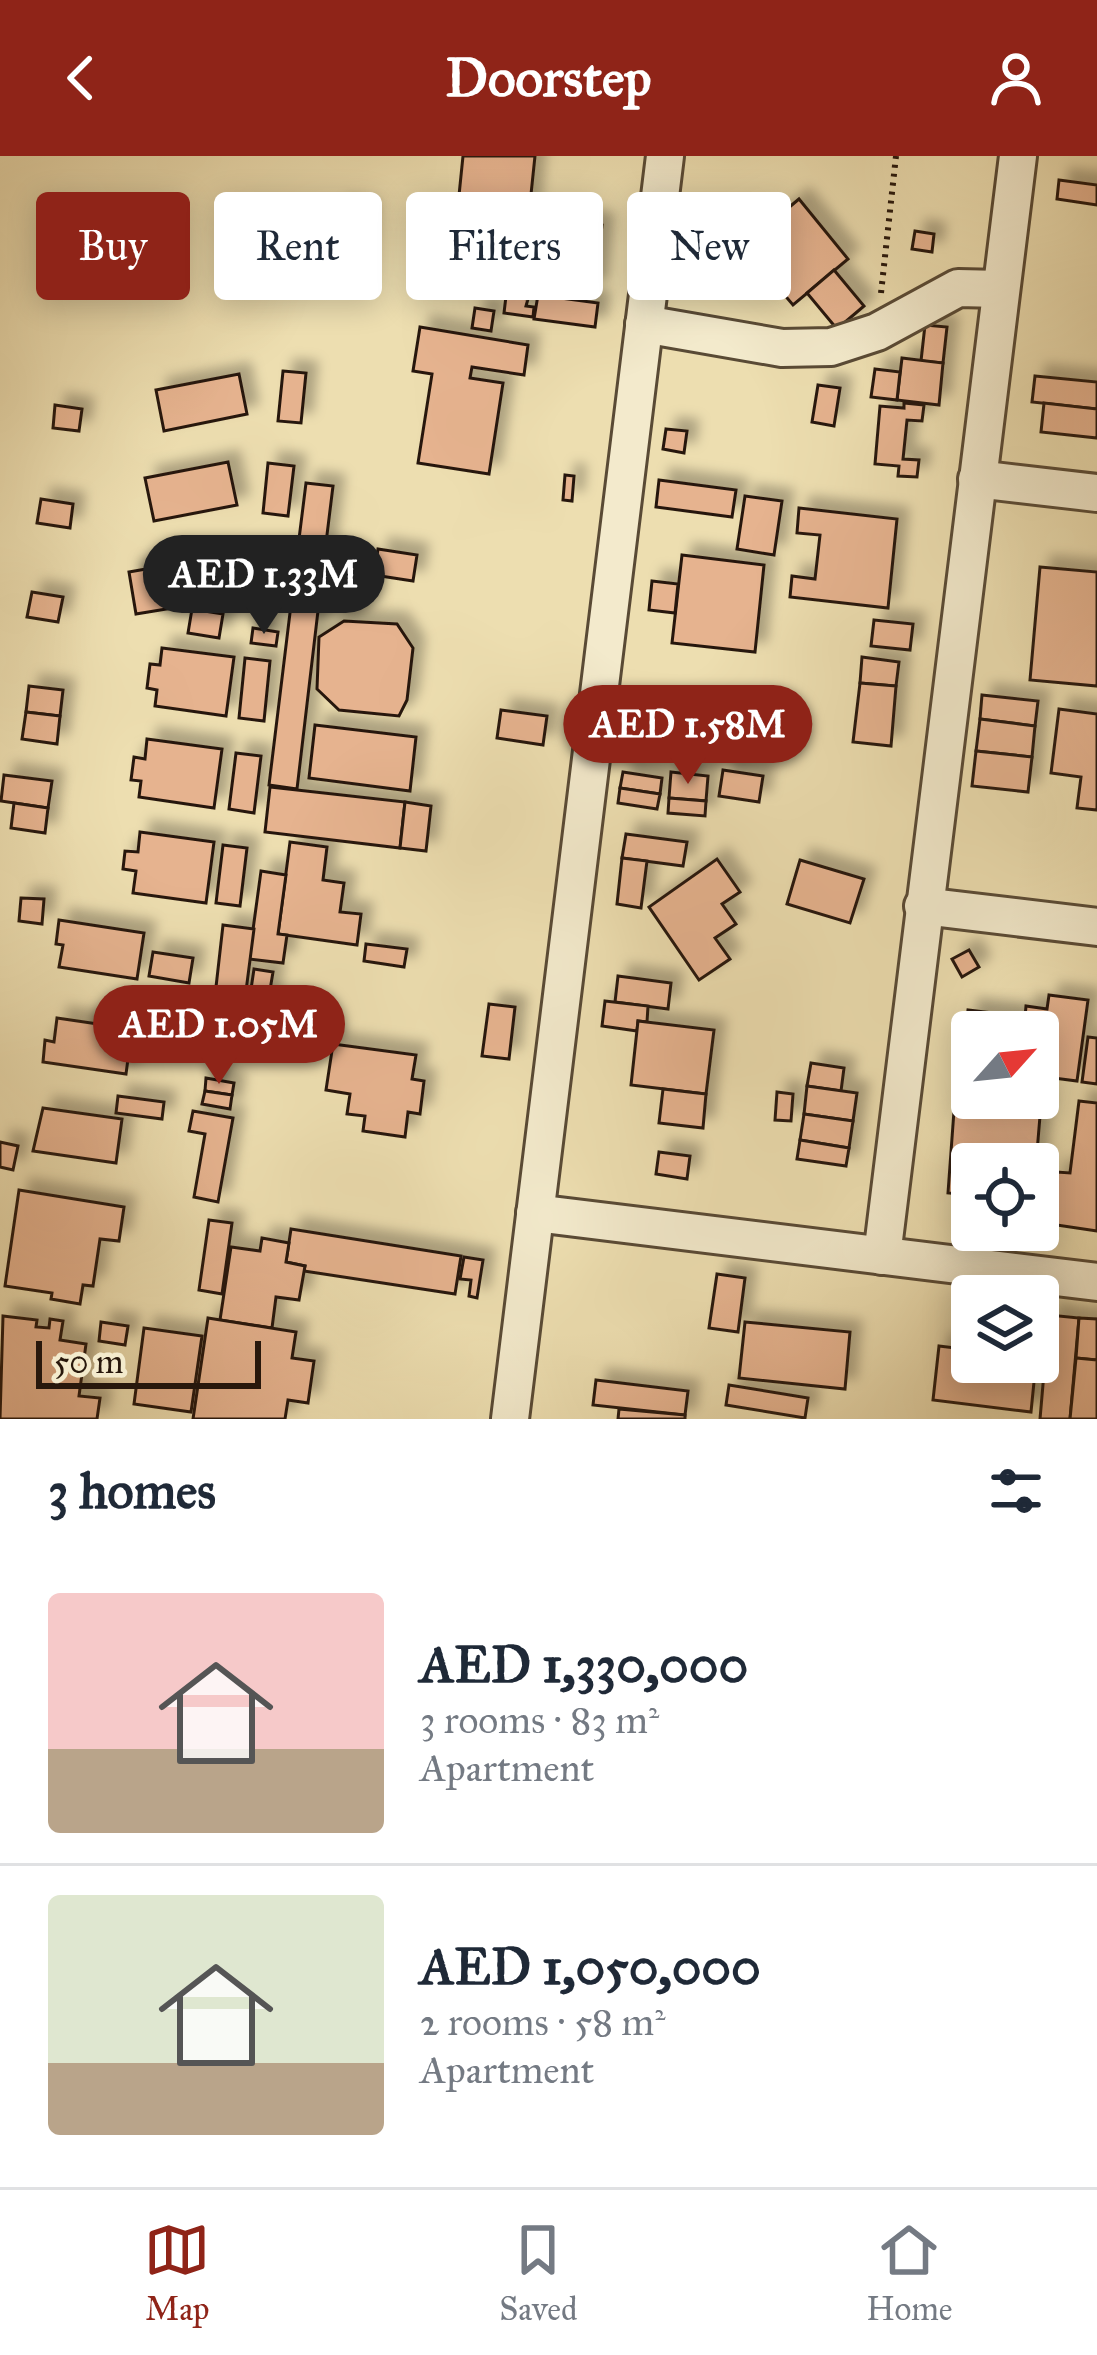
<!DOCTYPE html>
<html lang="en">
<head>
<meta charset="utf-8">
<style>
	body { margin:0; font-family:"IM FELL Great Primer",serif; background:#f6f6f7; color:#1f2937; height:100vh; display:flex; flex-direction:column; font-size:45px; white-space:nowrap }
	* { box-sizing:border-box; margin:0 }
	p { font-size:39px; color:#747a83 }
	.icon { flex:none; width:66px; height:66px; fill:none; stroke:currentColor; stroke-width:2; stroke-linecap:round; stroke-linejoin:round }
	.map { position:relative; height:1263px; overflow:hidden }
	.panel { display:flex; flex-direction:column; background:#fff; flex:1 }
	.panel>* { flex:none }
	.top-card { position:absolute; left:36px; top:36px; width:1026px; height:108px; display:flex; gap:24px }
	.needle { width:78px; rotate:63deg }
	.buttons { position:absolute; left:951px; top:855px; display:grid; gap:24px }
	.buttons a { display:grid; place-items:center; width:108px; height:108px; border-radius:12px; background:#fff; box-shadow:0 6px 30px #0003; font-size:60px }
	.scale { position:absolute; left:36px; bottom:30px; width:225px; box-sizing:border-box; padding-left:12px; border:6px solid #28180c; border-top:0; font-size:33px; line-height:42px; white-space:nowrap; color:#28180c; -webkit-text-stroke:9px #f3eacc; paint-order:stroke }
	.price { position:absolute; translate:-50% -102px; padding:0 27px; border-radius:42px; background:#8f2418; color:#fff; font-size:39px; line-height:78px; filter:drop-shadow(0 3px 6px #0008) }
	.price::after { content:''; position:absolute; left:50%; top:72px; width:36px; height:27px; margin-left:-18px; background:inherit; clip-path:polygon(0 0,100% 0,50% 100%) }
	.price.active { background:#222; color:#fff }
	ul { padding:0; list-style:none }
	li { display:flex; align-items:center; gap:36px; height:300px; padding:0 48px }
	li+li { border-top:3px solid #e0e1e3 }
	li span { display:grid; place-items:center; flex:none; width:336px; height:240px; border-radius:12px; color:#555 }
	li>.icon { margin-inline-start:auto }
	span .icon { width:144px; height:144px; fill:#fffc; stroke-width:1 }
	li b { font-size:51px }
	h2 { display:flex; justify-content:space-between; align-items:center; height:144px; padding:0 48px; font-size:51px }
	.chip { padding:0 42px; border-radius:12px; background:#fff; box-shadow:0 6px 30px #0003; font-size:42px; line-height:108px }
	.chip.active { background:#8f2418; color:#fff }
	header { display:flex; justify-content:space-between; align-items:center; height:156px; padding:0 48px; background:#8f2418; color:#fff; font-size:54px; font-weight:700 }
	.menu { display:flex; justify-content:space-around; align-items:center; height:168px; border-top:3px solid #e0e1e3; background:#fff; font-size:33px; color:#747a83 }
	.menu a { display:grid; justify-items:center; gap:6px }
	.menu .active { color:#8f2418 }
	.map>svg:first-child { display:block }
</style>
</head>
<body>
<header><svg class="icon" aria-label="back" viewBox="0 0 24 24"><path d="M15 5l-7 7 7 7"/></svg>Doorstep<svg class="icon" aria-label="person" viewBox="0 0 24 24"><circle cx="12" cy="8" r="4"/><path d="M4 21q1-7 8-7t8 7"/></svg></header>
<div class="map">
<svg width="1097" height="1263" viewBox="0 0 1097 1263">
	<defs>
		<filter id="shadow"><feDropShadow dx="11" dy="-11" stdDeviation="6" flood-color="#0004"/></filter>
	</defs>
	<rect width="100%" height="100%" fill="#eddeb0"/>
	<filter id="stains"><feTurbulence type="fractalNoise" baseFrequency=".00167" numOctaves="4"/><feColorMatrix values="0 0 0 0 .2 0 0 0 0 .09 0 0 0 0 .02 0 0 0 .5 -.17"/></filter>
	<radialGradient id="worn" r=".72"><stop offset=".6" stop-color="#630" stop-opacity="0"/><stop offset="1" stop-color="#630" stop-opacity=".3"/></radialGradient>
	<g fill="#e6b38f" stroke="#28180c" stroke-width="3" filter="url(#shadow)">
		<path d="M 463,0 L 535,0 L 528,67 L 457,59 Z"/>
		<path d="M 1059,24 L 1097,29 L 1097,49 L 1057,43 Z"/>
		<path d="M 799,43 L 848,103 L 793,149 L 743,90 Z"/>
		<path d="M 337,53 L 366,56 L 358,137 L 330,134 Z"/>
		<path d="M 564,64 L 602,69 L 595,134 L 535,128 L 538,95 L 561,97 Z"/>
		<path d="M 915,75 L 934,78 L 932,96 L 912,93 Z"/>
		<path d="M 834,114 L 864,150 L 837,173 L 807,137 Z"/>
		<path d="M 538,139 L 598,147 L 595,171 L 534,163 Z"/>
		<path d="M 506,140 L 528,143 L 526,150 L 534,151 L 533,161 L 504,157 Z"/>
		<path d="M 475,152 L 494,155 L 491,175 L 472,172 Z"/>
		<path d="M 925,169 L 947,171 L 943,207 L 921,205 Z"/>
		<path d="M 420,171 L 528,189 L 524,219 L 472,211 L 470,222 L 503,227 L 489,318 L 418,307 L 432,218 L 413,215 Z"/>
		<path d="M 902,202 L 943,207 L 939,249 L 897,244 Z"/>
		<path d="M 875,213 L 900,216 L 897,244 L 871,241 Z"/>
		<path d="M 283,215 L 306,217 L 301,267 L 278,265 Z"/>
		<path d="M 239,218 L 247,258 L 164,275 L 156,234 Z"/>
		<path d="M 1035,220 L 1097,226 L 1097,253 L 1032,246 Z"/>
		<path d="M 818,229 L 840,232 L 834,270 L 812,266 Z"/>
		<path d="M 904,247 L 924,249 L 922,265 L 907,264 L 903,303 L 919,304 L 917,321 L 898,320 L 899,310 L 875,308 L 880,250 L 904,252 Z"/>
		<path d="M 1044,247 L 1097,253 L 1097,282 L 1041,276 Z"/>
		<path d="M 55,249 L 82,253 L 79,275 L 53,272 Z"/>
		<path d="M 666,273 L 687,275 L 684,297 L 663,293 Z"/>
		<path d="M 228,306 L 237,349 L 154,365 L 145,322 Z"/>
		<path d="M 268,307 L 294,310 L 288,360 L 263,357 Z"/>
		<path d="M 565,319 L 574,320 L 572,345 L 563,344 Z"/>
		<path d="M 659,324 L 736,334 L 732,361 L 656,351 Z"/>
		<path d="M 306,327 L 333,330 L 326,387 L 299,383 Z"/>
		<path d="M 745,340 L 782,345 L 774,399 L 737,393 Z"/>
		<path d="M 41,343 L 73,348 L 70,372 L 37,367 Z"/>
		<path d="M 799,352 L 897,363 L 888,452 L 790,441 L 792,420 L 815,423 L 820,379 L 797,377 Z"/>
		<path d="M 299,383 L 326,387 L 297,633 L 269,629 Z"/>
		<path d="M 378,393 L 417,399 L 413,425 L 374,419 Z"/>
		<path d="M 682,399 L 764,409 L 755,496 L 672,487 Z"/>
		<path d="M 261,400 L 282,403 L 276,448 L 255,446 Z"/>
		<path d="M 214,401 L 221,444 L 136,458 L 129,416 Z"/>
		<path d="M 1040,411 L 1097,416 L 1097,530 L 1030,524 Z"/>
		<path d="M 230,418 L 258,422 L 255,446 L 226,441 Z"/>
		<path d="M 652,425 L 678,428 L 675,457 L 649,454 Z"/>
		<path d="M 32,436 L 63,441 L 58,466 L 27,461 Z"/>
		<path d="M 192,453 L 223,458 L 219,482 L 188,477 Z"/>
		<path d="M 874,464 L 913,468 L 910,494 L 871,490 Z"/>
		<path d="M 344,465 L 397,468 L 413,492 L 407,544 L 399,560 L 339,554 L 317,533 L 319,481 Z"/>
		<path d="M 253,472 L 278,476 L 276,490 L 251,487 Z"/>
		<path d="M 162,492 L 234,501 L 226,560 L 155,550 L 157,534 L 147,532 L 150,508 L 160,509 Z"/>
		<path d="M 862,501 L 899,506 L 896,530 L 860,527 Z"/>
		<path d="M 245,502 L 270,505 L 264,565 L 239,562 Z"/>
		<path d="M 860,527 L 896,530 L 891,590 L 853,586 Z"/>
		<path d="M 29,530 L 63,534 L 60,560 L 26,556 Z"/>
		<path d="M 982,539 L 1038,545 L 1035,570 L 980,563 Z"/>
		<path d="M 1059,553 L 1097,558 L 1097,654 L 1077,652 L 1081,621 L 1051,617 Z"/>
		<path d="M 501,554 L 547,560 L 543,589 L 497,582 Z"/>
		<path d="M 26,556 L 60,560 L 57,588 L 22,583 Z"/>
		<path d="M 980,563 L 1035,570 L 1032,601 L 976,595 Z"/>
		<path d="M 315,569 L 416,581 L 410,635 L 309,622 Z"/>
		<path d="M 147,583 L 222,593 L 214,652 L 139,641 L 141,625 L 131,624 L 134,601 L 145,603 Z"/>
		<path d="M 976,595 L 1032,601 L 1028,636 L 972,630 Z"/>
		<path d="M 236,597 L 261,600 L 254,657 L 229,653 Z"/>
		<path d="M 723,614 L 763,620 L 759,646 L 719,640 Z"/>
		<path d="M 623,616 L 662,622 L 660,638 L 620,632 Z"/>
		<path d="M 671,616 L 708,620 L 706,645 L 669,642 Z"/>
		<path d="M 4,619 L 52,625 L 48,652 L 1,645 Z"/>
		<path d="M 270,631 L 405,646 L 400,692 L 265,676 Z"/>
		<path d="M 620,632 L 660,638 L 657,653 L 618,647 Z"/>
		<path d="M 669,642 L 706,645 L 705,660 L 668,657 Z"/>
		<path d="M 405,646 L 431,650 L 426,695 L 400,692 Z"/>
		<path d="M 14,647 L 48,652 L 45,677 L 11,672 Z"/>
		<path d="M 140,676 L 214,686 L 206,747 L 133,737 L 136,715 L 123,713 L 125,695 L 138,696 Z"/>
		<path d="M 626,678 L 687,686 L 683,710 L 622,702 Z"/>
		<path d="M 290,686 L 327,691 L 323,724 L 344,727 L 340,756 L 361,758 L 357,789 L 278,778 Z"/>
		<path d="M 223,689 L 247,692 L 240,750 L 216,747 Z"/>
		<path d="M 622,702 L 647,705 L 641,752 L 617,748 Z"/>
		<path d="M 717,703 L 740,736 L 722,748 L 736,768 L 715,782 L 730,803 L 699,824 L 649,751 Z"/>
		<path d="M 800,704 L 864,723 L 850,767 L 787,748 Z"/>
		<path d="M 261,715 L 286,719 L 278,778 L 287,779 L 283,807 L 249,803 Z"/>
		<path d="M 21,742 L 44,743 L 42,768 L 19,765 Z"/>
		<path d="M 59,764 L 144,777 L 137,823 L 59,811 L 63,789 L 56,788 Z"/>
		<path d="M 223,769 L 254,773 L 246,835 L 216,831 Z"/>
		<path d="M 366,788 L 407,793 L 404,811 L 364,805 Z"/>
		<path d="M 969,794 L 979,811 L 962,821 L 952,803 Z"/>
		<path d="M 153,796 L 193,802 L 189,827 L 149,820 Z"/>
		<path d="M 254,813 L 273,816 L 266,858 L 272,859 L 268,884 L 244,880 Z"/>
		<path d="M 618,820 L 671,827 L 668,853 L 615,846 Z"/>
		<path d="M 216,831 L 246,835 L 245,850 L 215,847 Z"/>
		<path d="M 1049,839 L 1088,844 L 1077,925 L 1038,920 L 1038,876 L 972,876 L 972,911 L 961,910 L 968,854 L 1025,861 L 1026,850 L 1047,853 Z"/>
		<path d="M 605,845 L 648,850 L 647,866 L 638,865 L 637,875 L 602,870 Z"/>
		<path d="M 215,847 L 245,850 L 243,865 L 213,861 Z"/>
		<path d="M 489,848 L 515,851 L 509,903 L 482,900 Z"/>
		<path d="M 57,862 L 132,873 L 126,918 L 43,906 L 45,884 L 54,886 Z"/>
		<path d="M 638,865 L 714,874 L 706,938 L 631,929 Z"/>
		<path d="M 1088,881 L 1097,882 L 1097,928 L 1082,926 Z"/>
		<path d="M 146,882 L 171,886 L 168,901 L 144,897 Z"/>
		<path d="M 333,888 L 416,899 L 412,923 L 424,925 L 420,958 L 408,956 L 405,981 L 363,975 L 365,960 L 347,958 L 350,938 L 326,934 Z"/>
		<path d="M 811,907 L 844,912 L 841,935 L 807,930 Z"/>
		<path d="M 206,922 L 234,927 L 232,939 L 205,935 Z"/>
		<path d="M 807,930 L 857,937 L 853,965 L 804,958 Z"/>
		<path d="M 663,933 L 706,938 L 703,972 L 659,967 Z"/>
		<path d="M 205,935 L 232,939 L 230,953 L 202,948 Z"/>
		<path d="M 777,936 L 793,938 L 791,965 L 775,964 Z"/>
		<path d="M 118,940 L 164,946 L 162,963 L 116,957 Z"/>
		<path d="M 955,941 L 1041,948 L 1036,1008 L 972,1008 L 972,1039 L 948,1037 Z"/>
		<path d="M 1079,945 L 1097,947 L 1097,1075 L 1050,1068 L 1057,1016 L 1070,1017 Z"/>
		<path d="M 43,952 L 122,963 L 116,1007 L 33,995 Z"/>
		<path d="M 193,955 L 233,962 L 218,1046 L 194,1041 L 205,978 L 189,975 Z"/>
		<path d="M 804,958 L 853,965 L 849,992 L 800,984 Z"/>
		<path d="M 800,984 L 849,992 L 846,1010 L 797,1003 Z"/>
		<path d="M 0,986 L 18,990 L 13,1014 L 0,1011 Z"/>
		<path d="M 659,996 L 690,1000 L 687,1023 L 656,1018 Z"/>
		<path d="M 19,1034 L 124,1051 L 119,1085 L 100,1083 L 93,1130 L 83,1129 L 80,1148 L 51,1143 L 52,1137 L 5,1130 Z"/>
		<path d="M 209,1064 L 232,1067 L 222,1138 L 199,1134 Z"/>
		<path d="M 291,1073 L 461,1100 L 455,1138 L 304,1115 L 305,1110 L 286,1106 Z"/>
		<path d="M 262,1082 L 289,1087 L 286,1106 L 305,1110 L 299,1144 L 276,1141 L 272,1172 L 220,1164 L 231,1091 L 260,1095 Z"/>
		<path d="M 464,1101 L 483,1104 L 477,1142 L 469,1140 L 471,1124 L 460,1123 Z"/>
		<path d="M 717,1118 L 745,1122 L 738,1176 L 709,1172 Z"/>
		<path d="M 1049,1159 L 1079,1162 L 1070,1263 L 1040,1263 Z"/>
		<path d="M 3,1160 L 37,1164 L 36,1171 L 49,1172 L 50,1163 L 63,1165 L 60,1184 L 86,1188 L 79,1240 L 100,1242 L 97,1263 L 0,1263 Z"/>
		<path d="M 208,1162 L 296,1176 L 292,1202 L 314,1205 L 308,1247 L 288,1244 L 285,1263 L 193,1263 Z"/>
		<path d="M 1079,1162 L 1097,1163 L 1097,1204 L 1076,1202 Z"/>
		<path d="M 101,1166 L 128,1170 L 125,1189 L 99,1185 Z"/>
		<path d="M 745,1166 L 850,1176 L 845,1233 L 739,1222 Z"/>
		<path d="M 144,1172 L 202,1180 L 191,1256 L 134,1248 Z"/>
		<path d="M 939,1190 L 972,1194 L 972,1206 L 1036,1206 L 1031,1256 L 933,1244 Z"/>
		<path d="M 1076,1202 L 1097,1204 L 1097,1263 L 1070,1263 Z"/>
		<path d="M 596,1224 L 688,1235 L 685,1259 L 593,1249 Z"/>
		<path d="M 729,1229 L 808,1242 L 805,1262 L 726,1249 Z"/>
		<path d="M 619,1253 L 685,1259 L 685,1263 L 618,1263 Z"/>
	</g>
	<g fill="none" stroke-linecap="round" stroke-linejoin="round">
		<g stroke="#594a35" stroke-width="42">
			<g id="minor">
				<path d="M 644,168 L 782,192 L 831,191 L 877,176 L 958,132 L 1001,133"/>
				<path d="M 977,323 L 1097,337"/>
				<path d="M 923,750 L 1097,771"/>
				<path d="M 535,1057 L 1097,1126"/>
				<path d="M 882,1100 L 1018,0"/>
				<path d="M 510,1263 L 665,0"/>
			</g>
		</g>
		<path stroke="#28180c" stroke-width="6" stroke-dasharray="3 6" stroke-linecap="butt" d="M 881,137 L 896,0"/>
		<use href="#minor" stroke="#f3eacc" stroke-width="36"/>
	</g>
	<rect width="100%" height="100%" filter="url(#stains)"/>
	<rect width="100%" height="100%" fill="url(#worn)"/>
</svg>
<div class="buttons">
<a><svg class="needle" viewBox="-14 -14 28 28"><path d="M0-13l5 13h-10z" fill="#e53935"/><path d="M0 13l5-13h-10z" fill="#747a83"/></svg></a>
<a><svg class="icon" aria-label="locate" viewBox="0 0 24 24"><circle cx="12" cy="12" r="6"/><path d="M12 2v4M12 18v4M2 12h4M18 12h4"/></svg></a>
<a><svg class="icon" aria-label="layers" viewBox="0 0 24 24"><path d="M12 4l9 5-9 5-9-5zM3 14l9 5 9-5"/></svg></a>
</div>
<div class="scale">50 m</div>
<b class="price active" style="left:264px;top:481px">AED 1.33M</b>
<b class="price" style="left:688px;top:631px">AED 1.58M</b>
<b class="price" style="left:219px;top:931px">AED 1.05M</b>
<div class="top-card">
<a class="chip active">Buy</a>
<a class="chip">Rent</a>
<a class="chip">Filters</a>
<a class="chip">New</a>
</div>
</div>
<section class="panel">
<h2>3 homes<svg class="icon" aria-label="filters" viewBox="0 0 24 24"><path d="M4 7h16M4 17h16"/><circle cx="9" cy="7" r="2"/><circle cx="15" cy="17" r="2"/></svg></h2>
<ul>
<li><span style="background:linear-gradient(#f6c9c9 65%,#b9a48a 0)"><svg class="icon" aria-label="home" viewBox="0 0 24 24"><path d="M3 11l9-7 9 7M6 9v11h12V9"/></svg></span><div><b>AED 1,330,000</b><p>3 rooms · 83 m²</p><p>Apartment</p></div></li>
<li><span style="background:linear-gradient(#dfe7d0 70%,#b9a48a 0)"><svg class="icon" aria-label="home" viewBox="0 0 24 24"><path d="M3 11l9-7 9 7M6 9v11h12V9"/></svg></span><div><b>AED 1,050,000</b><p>2 rooms · 58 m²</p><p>Apartment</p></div></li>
</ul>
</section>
<nav class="menu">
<a class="active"><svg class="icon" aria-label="map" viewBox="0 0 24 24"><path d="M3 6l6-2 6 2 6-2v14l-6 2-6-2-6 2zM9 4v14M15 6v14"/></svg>Map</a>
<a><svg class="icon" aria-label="saved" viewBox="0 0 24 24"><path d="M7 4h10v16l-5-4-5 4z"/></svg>Saved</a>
<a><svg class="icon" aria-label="home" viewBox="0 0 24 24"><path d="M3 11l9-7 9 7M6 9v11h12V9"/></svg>Home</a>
</nav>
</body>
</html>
